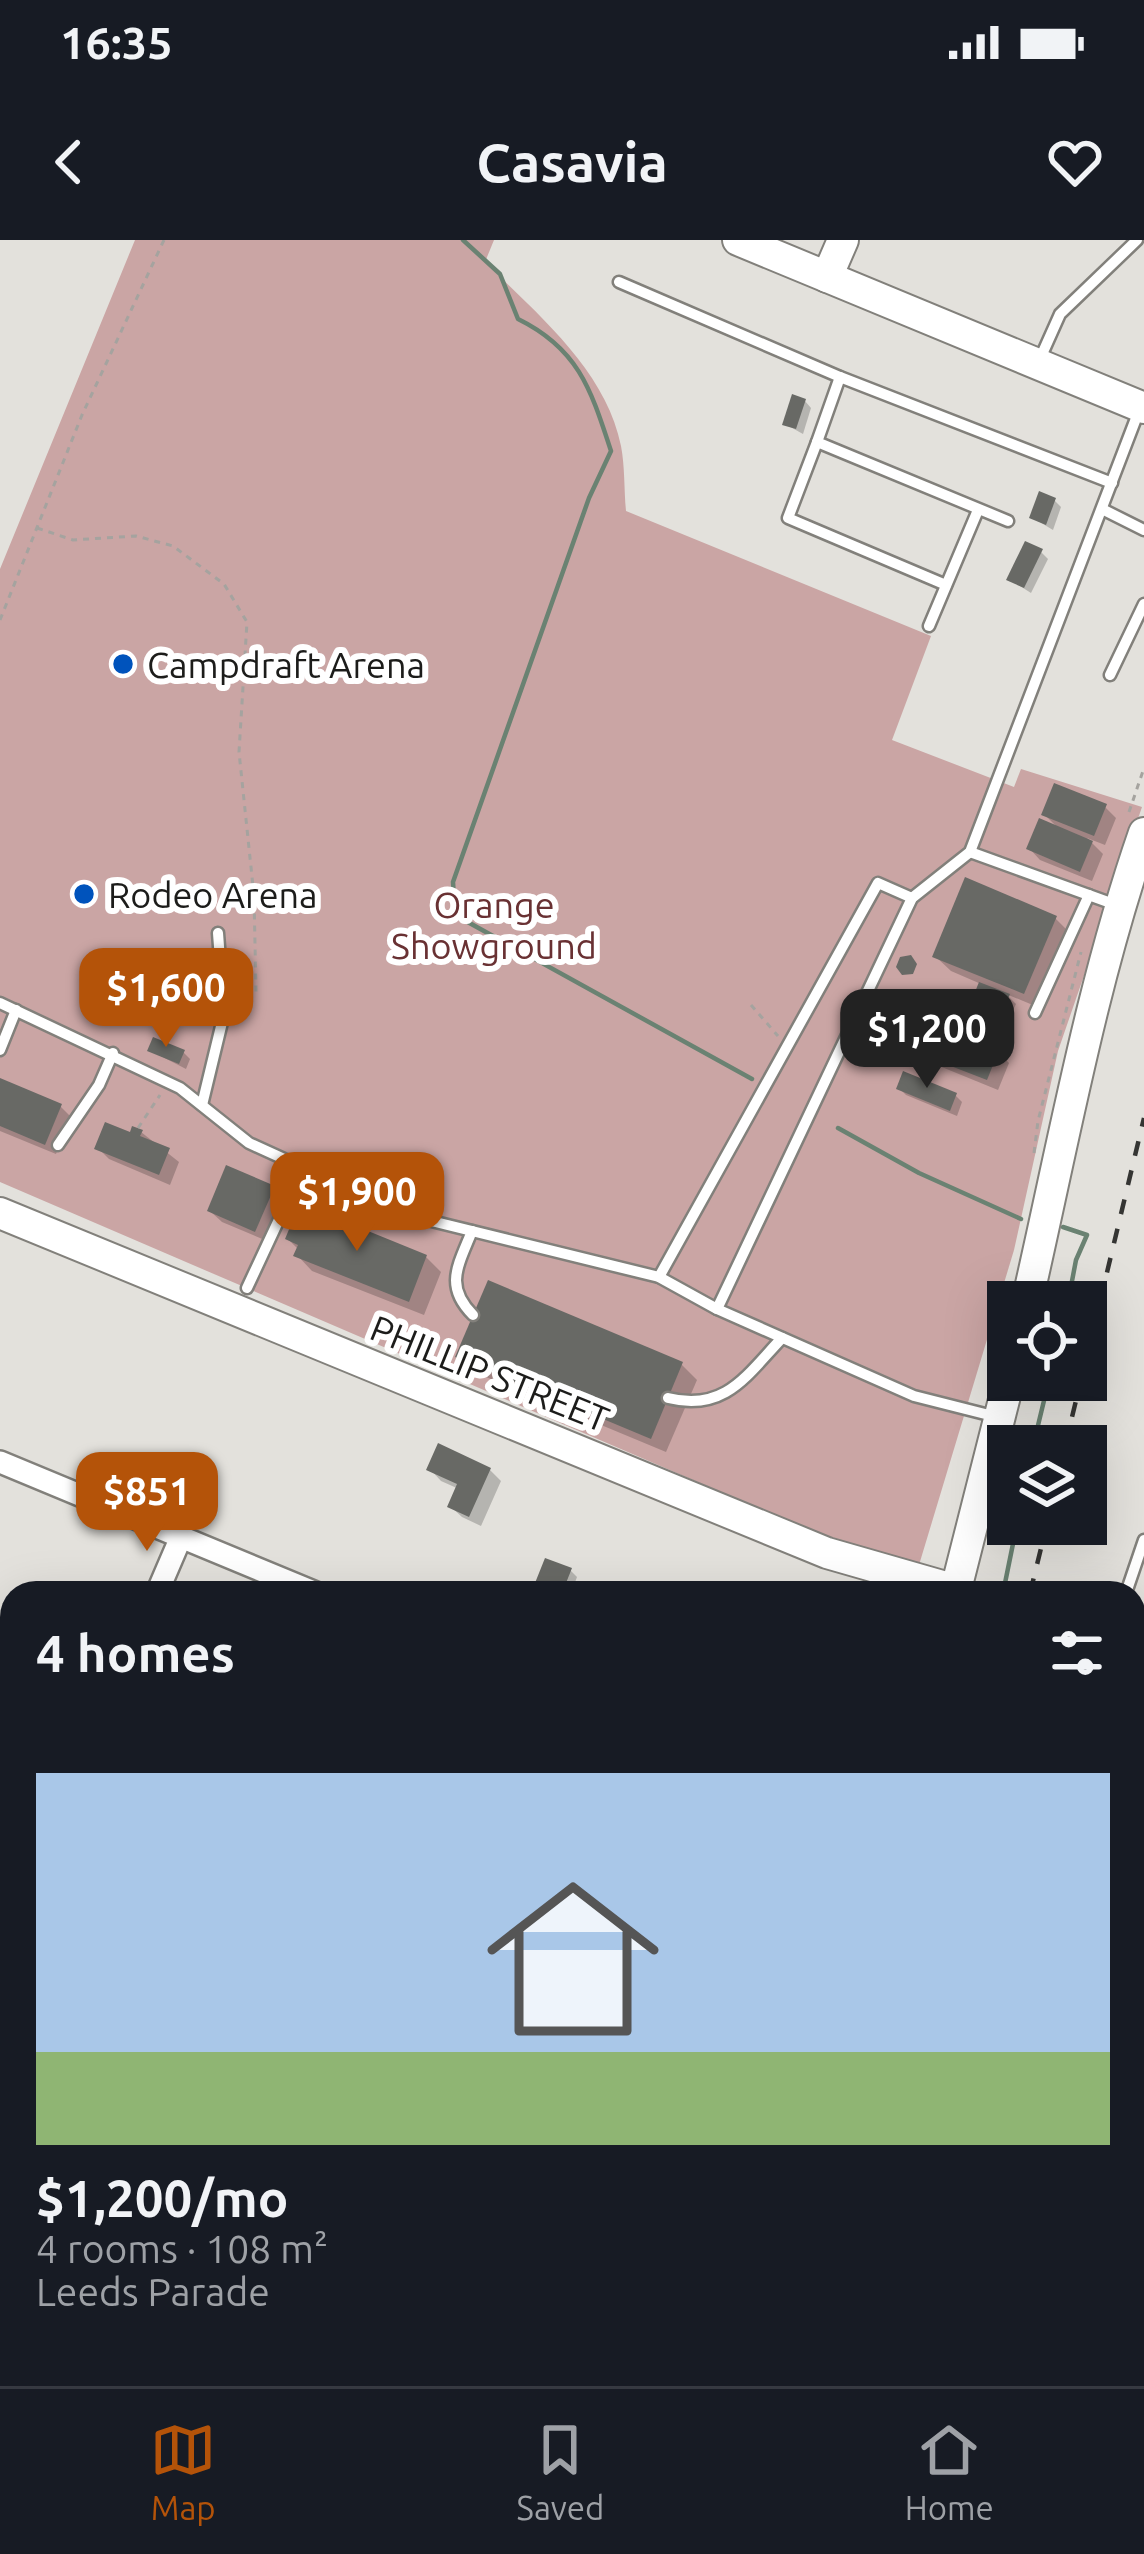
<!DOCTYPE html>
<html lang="en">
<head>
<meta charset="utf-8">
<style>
	body { margin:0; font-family:Ubuntu,sans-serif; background:#20242c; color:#f1f3f6; height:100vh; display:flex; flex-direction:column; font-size:45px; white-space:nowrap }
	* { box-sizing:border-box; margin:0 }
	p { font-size:39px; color:#9ea1a6 }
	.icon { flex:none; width:66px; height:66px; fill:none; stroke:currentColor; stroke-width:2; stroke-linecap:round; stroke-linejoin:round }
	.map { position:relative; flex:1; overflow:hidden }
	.drawer { position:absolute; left:0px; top:1341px; width:1146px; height:807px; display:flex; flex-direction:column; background:#171b24; border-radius:36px 36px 0 0; box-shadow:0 12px 48px #0002 }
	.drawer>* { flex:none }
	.controls { position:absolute; left:987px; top:1041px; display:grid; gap:24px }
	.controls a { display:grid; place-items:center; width:120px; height:120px; border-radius:0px; background:#171b24; box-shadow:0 12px 48px #0002; font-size:60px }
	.price { position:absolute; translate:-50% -102px; padding:0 27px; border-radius:24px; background:#b45309; color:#fff; font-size:39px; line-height:78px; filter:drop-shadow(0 3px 6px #0008) }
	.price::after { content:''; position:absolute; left:50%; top:72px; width:36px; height:27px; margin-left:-18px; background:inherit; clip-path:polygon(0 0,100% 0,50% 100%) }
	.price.selected { background:#222; color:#fff }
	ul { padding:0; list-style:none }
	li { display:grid; align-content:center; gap:24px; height:636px; padding:0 36px }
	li+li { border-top:3px solid #363941 }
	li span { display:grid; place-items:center; height:372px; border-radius:0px; color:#555 }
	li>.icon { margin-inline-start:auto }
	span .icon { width:216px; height:216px; fill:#fffc; stroke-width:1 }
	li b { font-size:51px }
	h2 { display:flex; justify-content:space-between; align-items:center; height:144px; padding:0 36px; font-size:51px }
	.status { display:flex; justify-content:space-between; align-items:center; height:84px; padding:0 60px; background:#171b24; direction:ltr }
	.status svg { height:33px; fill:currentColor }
	header { display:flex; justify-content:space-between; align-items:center; height:156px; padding:0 36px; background:#171b24; font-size:54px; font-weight:700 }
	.tab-bar { display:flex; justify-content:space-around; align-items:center; height:168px; border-top:3px solid #363941; background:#171b24; font-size:33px; color:#9ea1a6 }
	.tab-bar a { display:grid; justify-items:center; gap:6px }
	.tab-bar .selected { color:#b45309 }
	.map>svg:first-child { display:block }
</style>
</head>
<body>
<div class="status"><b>16:35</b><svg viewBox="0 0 49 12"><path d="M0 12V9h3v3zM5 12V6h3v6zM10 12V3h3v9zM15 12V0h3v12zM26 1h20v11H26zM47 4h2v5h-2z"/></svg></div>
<header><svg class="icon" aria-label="back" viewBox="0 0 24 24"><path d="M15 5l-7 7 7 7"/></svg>Casavia<svg class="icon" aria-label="heart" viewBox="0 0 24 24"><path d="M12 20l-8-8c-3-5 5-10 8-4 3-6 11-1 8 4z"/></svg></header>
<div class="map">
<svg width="1144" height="2146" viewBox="0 0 1144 2146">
	<rect width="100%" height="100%" fill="#e3e1dc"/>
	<g fill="#caa5a4">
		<path d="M 135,0 L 494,0 L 485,22 C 537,74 606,130 621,206 C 625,227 624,250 626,271 L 931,396 L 892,500 L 1014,547 L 1021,529 L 1142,567 L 1058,811 L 1014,1010 L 919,1325 L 830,1299 L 0,942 L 0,329 Z"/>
		<path d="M 1144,1496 L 1144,1618 L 1134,1613 L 1134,1501 Z"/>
	</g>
	<g fill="#0003">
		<path d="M 805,161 L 811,168 L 803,194 L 785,184 Z"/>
		<path d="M 1054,260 L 1061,267 L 1053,290 L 1033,278 Z"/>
		<path d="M 1041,312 L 1048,319 L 1031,353 L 1009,339 Z"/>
		<path d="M 1105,567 L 1116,578 L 1105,605 L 1087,598 L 1103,614 L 1092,641 L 1040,620 L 1029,608 L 1060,590 L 1044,574 Z"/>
		<path d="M 1055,678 L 1070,693 L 1040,768 L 1006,754 L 1016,764 L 1011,774 L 983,763 L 976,756 L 981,744 L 951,731 L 935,716 Z"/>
		<path d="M 916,810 L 998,812 L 1009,823 L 998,850 L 927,821 Z"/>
		<path d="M 151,811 L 183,812 L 190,819 L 186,829 Z"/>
		<path d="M 0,842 L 60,866 L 71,877 L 56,914 L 0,891 Z"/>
		<path d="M 899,848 L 955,855 L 962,862 L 957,876 L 906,855 Z"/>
		<path d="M 141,892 L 179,922 L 170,945 L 109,919 L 98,908 Z"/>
		<path d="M 273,948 L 284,960 L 267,1001 L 222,982 L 210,971 Z"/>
		<path d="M 288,999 L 426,1017 L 441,1032 L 424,1075 L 312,1031 L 297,1015 L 299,1010 Z"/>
		<path d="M 459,1116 L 681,1124 L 697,1140 L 666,1212 L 474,1132 Z"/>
		<path d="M 430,1229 L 490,1230 L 501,1241 L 481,1286 L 462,1277 L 450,1266 L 459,1249 L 441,1241 Z"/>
		<path d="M 570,1330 L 577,1337 L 571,1353 L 534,1353 Z"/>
	</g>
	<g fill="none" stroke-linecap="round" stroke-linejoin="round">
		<g stroke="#6a8272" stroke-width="4.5">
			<path d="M 463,0 L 500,34 L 518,79 C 579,109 591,150 611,211 L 589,258 L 453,642 L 455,675 L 752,839"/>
			<path d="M 838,888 L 919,933 L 1021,979"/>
			<path d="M 1063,987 L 1087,995 L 1076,1020 L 1068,1062"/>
			<path d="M 1033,1206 L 1049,1140"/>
			<path d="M 1003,1353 L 1017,1284"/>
			<path d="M 817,2146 L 819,2136"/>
			<path d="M 879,2146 L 881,2136"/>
			<path d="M 927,2146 L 929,2136"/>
		</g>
	</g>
	<g fill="#686965">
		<path d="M 792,154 L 806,159 L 796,189 L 782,185 Z"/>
		<path d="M 1039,251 L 1056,258 L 1046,285 L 1029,278 Z"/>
		<path d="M 1025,301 L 1043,309 L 1024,348 L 1006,340 Z"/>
		<path d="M 1054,543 L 1107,564 L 1094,596 L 1041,575 Z"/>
		<path d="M 1039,578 L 1093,601 L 1080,632 L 1026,609 Z"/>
		<path d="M 965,637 L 1057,676 L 1024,754 L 932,717 Z"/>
		<path d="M 911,715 L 917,724 L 913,734 L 902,735 L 896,727 L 900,717 Z"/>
		<path d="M 979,742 L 1010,754 L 1004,770 L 973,757 Z"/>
		<path d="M 924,780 L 999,810 L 987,840 L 912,811 Z"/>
		<path d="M 153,797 L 185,810 L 179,824 L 147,811 Z"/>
		<path d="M 903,831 L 957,853 L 950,871 L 896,849 Z"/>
		<path d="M 0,838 L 62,864 L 45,905 L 0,886 Z"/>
		<path d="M 105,882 L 130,892 L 132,886 L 143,890 L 140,896 L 170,908 L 159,935 L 94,909 Z"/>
		<path d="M 226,925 L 275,946 L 255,992 L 207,971 Z"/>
		<path d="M 314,969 L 427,1015 L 409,1062 L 293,1016 L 298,1005 L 285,999 L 295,975 L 310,980 Z"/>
		<path d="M 488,1040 L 683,1122 L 651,1199 L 455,1117 Z"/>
		<path d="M 438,1203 L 491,1228 L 469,1277 L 447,1267 L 457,1244 L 426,1230 Z"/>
		<path d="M 545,1318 L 572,1328 L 562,1353 L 531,1353 Z"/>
	</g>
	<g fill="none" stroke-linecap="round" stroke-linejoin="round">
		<g stroke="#82807b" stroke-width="15">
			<g id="lane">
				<path d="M 619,42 L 840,137 L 1112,243"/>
				<path d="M 1039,121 L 1060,74 L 1137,0"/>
				<path d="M 840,137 L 817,202 L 1008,281"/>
				<path d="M 817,202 L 788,278 L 946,345"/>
				<path d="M 1102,269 L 1144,290"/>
				<path d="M 929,386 L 978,270"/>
				<path d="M 1110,435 L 1144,364"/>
				<path d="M 970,612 L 1119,666"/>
				<path d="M 0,763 L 180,848 L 249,903 L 407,975 L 659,1037 L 717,1069 L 914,1156 L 997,1177"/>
				<path d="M 1035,773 L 1089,655"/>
				<path d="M 0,810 L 16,770"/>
				<path d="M 202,865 L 224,774 L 218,693"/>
				<path d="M 58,905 L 99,845 L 113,813"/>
				<path d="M 472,991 C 458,1026 444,1046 473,1075"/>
				<path d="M 659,1037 L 878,643 L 912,658"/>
				<path d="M 247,1048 L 303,928"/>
				<path d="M 717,1069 L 912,658 L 970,612 L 1140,168"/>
				<path d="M 668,1158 C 725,1172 746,1136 782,1098"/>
				<path d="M 1126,1353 L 1144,1300"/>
				<path d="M 1134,1429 L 1144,1437"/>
			</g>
		</g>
		<g stroke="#82807b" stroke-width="26">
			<g id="street">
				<path d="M 0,1222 L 316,1353"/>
				<path d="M 157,1353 L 181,1297"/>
				<path d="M 1134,1467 L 1144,1465"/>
				<path d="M 0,1523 L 12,1529"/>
				<path d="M 0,1876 L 12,1871"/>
				<path d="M 1134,2049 L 1144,2054"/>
				<path d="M 1134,2070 L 1144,2072"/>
				<path d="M 200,2146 L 203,2136"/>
				<path d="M 476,2146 L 482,2136"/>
				<path d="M 900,2146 L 903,2136"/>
			</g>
		</g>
		<g stroke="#82807b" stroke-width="34">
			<g id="secondary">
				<path d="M 738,0 L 1144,168"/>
				<path d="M 827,37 L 843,0"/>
				<path d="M 0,973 L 827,1313 L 956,1350"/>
				<path d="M 1027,1062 C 1063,905 1091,746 1144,593"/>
				<path d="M 955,1353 L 1009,1140"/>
				<path d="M 748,2146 L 752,2136"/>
			</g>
		</g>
		<g stroke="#a5a39f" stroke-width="3" stroke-dasharray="6 6" stroke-linecap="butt">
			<path d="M 37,288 L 73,300 L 136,296 L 173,306 L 224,344 L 247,382 L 239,512 L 254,656 L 256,752 L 237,773"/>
			<path d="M 0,380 L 82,175 L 164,0"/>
			<path d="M 1129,572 L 1144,528"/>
			<path d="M 751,765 L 778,796"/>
			<path d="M 138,888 L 160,855"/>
			<path d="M 1034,913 L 1038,881 L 1081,712"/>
			<path d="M 993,1119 L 1006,1070"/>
			<path d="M 788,2146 L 790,2136"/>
		</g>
		<use href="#lane" stroke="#fff" stroke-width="10"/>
		<use href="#street" stroke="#fff" stroke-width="21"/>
		<use href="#secondary" stroke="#fff" stroke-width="30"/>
		<g stroke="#353533" stroke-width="4.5" stroke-dasharray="15 15" stroke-linecap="butt">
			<path d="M 1086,1120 L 1144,878"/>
			<path d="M 1065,1206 L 1081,1140"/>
			<path d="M 1030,1353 L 1047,1284"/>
			<path d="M 839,2146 L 841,2136"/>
		</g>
	</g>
	<g fill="#0053bc" stroke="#fff" stroke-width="4.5">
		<circle cx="123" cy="424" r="12"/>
		<circle cx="84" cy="654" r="12"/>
	</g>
	<g text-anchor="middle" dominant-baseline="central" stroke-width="12" stroke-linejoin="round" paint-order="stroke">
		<g font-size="36" fill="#1c1c1a" stroke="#fff" text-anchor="start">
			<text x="147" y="424">Campdraft Arena</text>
			<text x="108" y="654">Rodeo Arena</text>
		</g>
		<g font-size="36" fill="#693133" stroke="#fff">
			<text x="494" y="664">Orange<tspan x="494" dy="41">Showground</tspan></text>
		</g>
		<g font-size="36" fill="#1c1c1a" stroke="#fff">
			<text transform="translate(490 1133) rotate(22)">PHILLIP STREET</text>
		</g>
	</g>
</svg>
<div class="controls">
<a><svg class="icon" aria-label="locate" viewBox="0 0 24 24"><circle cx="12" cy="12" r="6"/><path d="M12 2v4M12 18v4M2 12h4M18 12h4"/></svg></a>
<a><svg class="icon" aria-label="layers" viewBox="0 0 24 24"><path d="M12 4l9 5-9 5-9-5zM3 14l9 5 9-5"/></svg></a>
</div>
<b class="price" style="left:166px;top:810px">$1,600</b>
<b class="price selected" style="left:927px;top:851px">$1,200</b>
<b class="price" style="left:357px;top:1014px">$1,900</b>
<b class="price" style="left:147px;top:1314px">$851</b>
<section class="drawer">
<h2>4 homes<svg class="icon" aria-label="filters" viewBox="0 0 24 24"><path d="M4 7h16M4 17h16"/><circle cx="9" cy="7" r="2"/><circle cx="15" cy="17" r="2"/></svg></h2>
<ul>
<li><span style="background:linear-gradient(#a9c7e8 75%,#8fb573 0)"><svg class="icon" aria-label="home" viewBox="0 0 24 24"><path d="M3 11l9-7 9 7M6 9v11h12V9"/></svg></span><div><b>$1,200/mo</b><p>4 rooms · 108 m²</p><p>Leeds Parade</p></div></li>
</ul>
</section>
</div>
<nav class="tab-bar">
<a class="selected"><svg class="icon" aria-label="map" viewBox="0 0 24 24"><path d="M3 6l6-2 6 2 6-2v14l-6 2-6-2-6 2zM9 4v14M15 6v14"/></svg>Map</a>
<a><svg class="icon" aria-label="saved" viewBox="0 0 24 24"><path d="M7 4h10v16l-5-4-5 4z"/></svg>Saved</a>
<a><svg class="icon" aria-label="home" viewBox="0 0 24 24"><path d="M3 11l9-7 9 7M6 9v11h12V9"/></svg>Home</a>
</nav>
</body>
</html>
